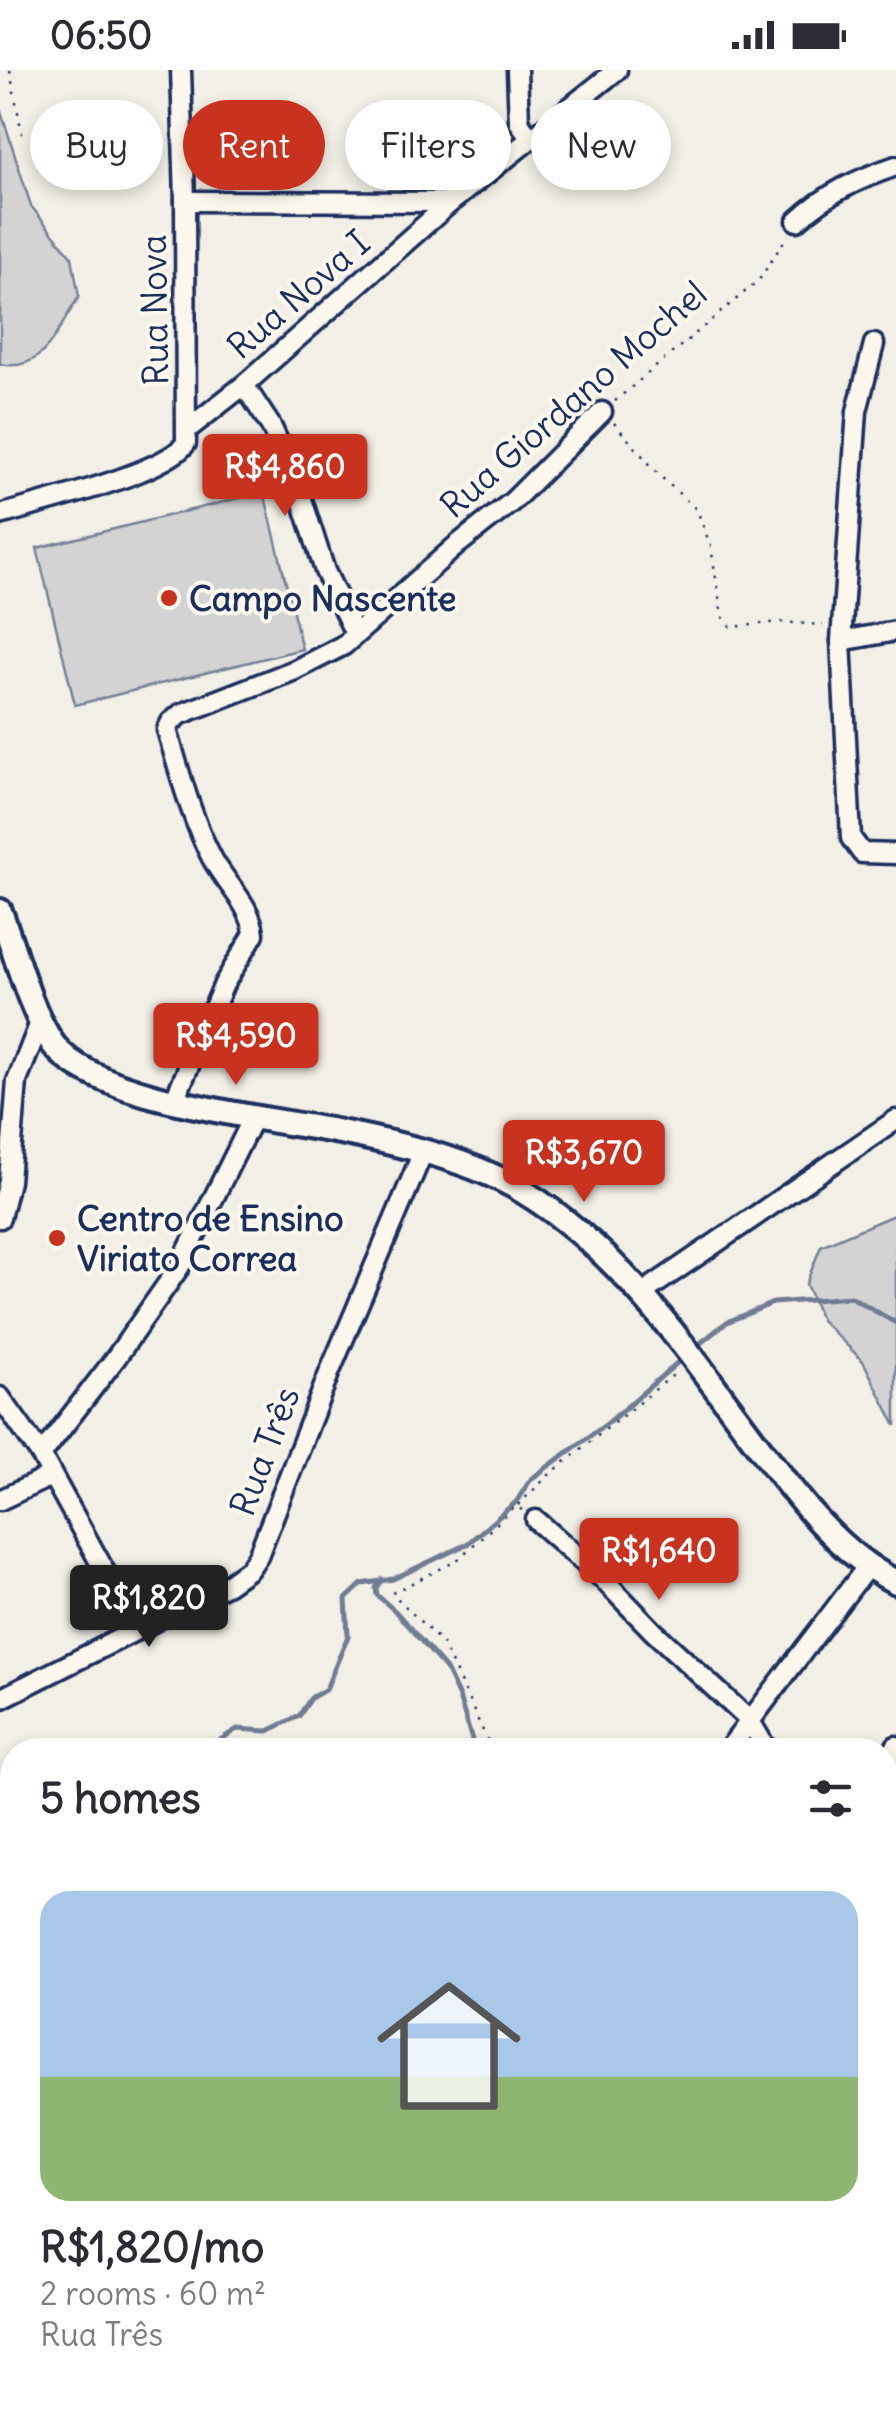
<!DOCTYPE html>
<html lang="en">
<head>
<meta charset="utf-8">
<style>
	body { margin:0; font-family:Delius,sans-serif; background:#f2f2f3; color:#2b2b33; height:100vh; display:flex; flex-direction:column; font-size:38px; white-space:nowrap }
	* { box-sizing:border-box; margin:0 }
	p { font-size:32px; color:#7c7c81 }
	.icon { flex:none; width:55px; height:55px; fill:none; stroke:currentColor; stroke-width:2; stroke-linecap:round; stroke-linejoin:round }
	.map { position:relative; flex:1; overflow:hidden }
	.panel { position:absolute; left:0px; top:1668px; width:898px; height:672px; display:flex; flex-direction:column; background:#fff; border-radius:40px 40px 0 0; box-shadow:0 5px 15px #0003 }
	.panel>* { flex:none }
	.top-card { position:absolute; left:30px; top:30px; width:838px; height:90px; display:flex; gap:20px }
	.price { position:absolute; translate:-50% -85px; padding:0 22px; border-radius:10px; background:#c8321e; color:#fff; font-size:32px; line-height:65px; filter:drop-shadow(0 2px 5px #0008) }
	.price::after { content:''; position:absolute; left:50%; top:60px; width:30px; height:22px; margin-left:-15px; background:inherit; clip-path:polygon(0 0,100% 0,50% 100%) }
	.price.selected { background:#222; color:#fff }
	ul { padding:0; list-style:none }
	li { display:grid; align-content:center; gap:20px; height:530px; padding:0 40px }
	li span { display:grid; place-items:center; height:310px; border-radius:30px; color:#555 }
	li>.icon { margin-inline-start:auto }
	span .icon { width:180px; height:180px; fill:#fffc; stroke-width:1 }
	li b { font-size:42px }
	h2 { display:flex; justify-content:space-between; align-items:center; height:120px; padding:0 40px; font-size:42px }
	.chip { padding:0 35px; border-radius:45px; background:#fff; box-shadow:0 5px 15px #0003; font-size:35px; line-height:90px }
	.chip.selected { background:#c8321e; color:#fff }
	.status { display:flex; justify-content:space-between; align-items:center; height:70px; padding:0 50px; background:#fff; direction:ltr }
	.status svg { height:28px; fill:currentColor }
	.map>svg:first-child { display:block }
</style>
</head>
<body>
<div class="status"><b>06:50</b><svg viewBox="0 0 49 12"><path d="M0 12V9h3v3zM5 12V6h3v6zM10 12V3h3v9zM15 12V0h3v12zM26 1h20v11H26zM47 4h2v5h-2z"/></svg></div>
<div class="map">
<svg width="896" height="2339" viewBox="0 0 896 2339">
	<rect width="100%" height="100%" fill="#f2efe6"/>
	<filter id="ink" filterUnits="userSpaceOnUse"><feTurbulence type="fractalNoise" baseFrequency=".01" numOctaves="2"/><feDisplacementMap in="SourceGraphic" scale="20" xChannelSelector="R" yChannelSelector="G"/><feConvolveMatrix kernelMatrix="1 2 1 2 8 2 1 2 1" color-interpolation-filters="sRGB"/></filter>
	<g filter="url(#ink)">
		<g fill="#d2d3d2" stroke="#768198" stroke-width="2.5">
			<path d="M 0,38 L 31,136 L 72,187 L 79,227 C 57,258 45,304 0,294 Z"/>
			<path d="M 264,422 L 302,579 L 75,635 L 37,478 Z"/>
			<path d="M 896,1144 L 896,1356 L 863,1291 L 821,1250 L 806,1214 L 821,1176 Z"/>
			<path d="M 211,2328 L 285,2328 L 270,2339 L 203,2339 Z"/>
		</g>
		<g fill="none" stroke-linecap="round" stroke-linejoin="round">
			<g stroke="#707b93" stroke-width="5">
				<path d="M 693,1279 L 727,1252 L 773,1233 L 851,1227 L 896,1253"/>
				<path d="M 382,1509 L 376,1518 L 377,1525 L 395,1541 L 446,1599 L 459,1627 L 475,1680"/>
				<path d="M 213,1680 L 220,1670 L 237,1659 L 268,1661 L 299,1646 L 311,1628 L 326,1619 L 348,1566 L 346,1529 L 362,1514 L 393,1509 L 467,1474 L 516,1432 L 531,1409 L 608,1353 L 685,1286"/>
				<path d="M 0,1752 L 12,1751"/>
				<path d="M 221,2339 L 231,2328"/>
			</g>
			<g stroke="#1b2f5e" stroke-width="25">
				<g id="minor">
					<path d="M 517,0 L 519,52 L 530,67"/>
					<path d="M 185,131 L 451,132"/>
					<path d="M 797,151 C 827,123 858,109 896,96"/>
					<path d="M 874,274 L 857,341 L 841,571 L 851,768 L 862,783 L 896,784"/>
					<path d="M 244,315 L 271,356 L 296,411 L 325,501 L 355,564"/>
					<path d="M 188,359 L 244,315 L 451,132 L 617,0"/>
					<path d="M 0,445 C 40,433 166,403 186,373 L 185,131 L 181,0"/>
					<path d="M 841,571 L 896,561"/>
					<path d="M 174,1031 L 224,914 L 254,864 C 252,836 225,813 212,788 C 191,748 180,703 167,660 L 171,652 L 181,644 L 295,600 L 344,575 L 457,475 L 513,431 L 602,342"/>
					<path d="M 0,1148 L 9,1111 L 17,1011 L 41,950"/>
					<path d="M 641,1224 L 896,1050"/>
					<path d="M 0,1327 L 41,1385 L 137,1560"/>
					<path d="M 41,1385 L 115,1289 L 180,1196 L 253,1048"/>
					<path d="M 0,1430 L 51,1406"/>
					<path d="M 536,1450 L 603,1509 L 653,1561 L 750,1651 L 767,1680"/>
					<path d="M 0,1629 L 228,1514 L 249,1499 L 258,1486 L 330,1301 L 423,1082"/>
					<path d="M 728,1680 L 867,1497"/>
					<path d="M 885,1744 L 896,1676"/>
					<path d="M 0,1878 L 12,1872"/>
					<path d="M 885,1982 L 896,1984"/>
					<path d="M 0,2069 L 12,2080"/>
					<path d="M 0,2135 L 12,2123"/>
					<path d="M 0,2276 L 12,2284"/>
					<path d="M 581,2328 L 653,2339"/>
					<path d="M 482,2331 L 531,2339"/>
					<path d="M 38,2339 L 44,2328"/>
					<path d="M 794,2339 L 796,2328"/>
				</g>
			</g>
			<g stroke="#1b2f5e" stroke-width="30">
				<path id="major" d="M 0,841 C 15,881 29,939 53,974 C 93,1031 277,1049 345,1063 C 404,1075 471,1090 524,1122 C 619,1180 684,1276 749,1363 C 791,1419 832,1480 896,1512"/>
			</g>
			<g stroke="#1b2f5e" stroke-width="2.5" stroke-dasharray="2.5 8" stroke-linecap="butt">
				<path d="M 10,0 L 23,69"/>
				<path d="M 615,331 L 759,210 L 788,165"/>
				<path d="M 614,353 L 660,406 L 697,440 L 711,477 L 722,546 L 731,557 L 781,552 L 823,555"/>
				<path d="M 518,1435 L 549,1405 L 677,1302"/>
				<path d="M 470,1680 L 487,1669"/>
				<path d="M 492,1680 L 442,1573 L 392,1523 L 456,1491 L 516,1436 L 522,1440"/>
				<path d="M 82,2328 L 104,2339"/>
			</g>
			<use href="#minor" stroke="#fbf7ec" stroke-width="18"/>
			<use href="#major" stroke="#fbf7ec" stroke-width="22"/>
		</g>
	</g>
	<g fill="#c8321e" stroke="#fbf7ec" stroke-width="4">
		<circle cx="169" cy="528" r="10"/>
		<circle cx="57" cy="1168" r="10"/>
	</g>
	<g text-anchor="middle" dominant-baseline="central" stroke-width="8" stroke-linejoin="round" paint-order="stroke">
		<g font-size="35" fill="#1b2f5e" stroke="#fbf7ec">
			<text transform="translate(298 224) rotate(-41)">Rua Nova I</text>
			<text transform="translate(154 240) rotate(-91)">Rua Nova</text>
			<text transform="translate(573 329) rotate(-41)">Rua Giordano Mochel</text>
			<text transform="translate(264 1381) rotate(-69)">Rua Três</text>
		</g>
		<g font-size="35" font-weight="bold" fill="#1b2f5e" stroke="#fbf7ec" text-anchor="start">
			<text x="189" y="528">Campo Nascente</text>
			<text x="77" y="1148">Centro de Ensino<tspan x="77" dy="40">Viriato Correa</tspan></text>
		</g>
	</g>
</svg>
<b class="price" style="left:285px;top:449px">R$4,860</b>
<b class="price" style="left:236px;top:1018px">R$4,590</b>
<b class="price" style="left:584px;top:1135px">R$3,670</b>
<b class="price" style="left:659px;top:1533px">R$1,640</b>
<b class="price selected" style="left:149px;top:1580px">R$1,820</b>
<div class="top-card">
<a class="chip">Buy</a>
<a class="chip selected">Rent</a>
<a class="chip">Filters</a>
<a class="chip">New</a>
</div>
<section class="panel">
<h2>5 homes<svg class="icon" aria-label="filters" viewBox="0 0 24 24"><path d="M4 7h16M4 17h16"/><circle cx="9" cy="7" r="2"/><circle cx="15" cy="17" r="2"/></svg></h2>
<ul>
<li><span style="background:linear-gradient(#a9c7e8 60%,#8fb573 0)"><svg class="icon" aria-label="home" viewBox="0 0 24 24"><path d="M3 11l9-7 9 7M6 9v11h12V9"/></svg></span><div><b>R$1,820/mo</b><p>2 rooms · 60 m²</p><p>Rua Três</p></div></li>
</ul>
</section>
</div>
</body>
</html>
